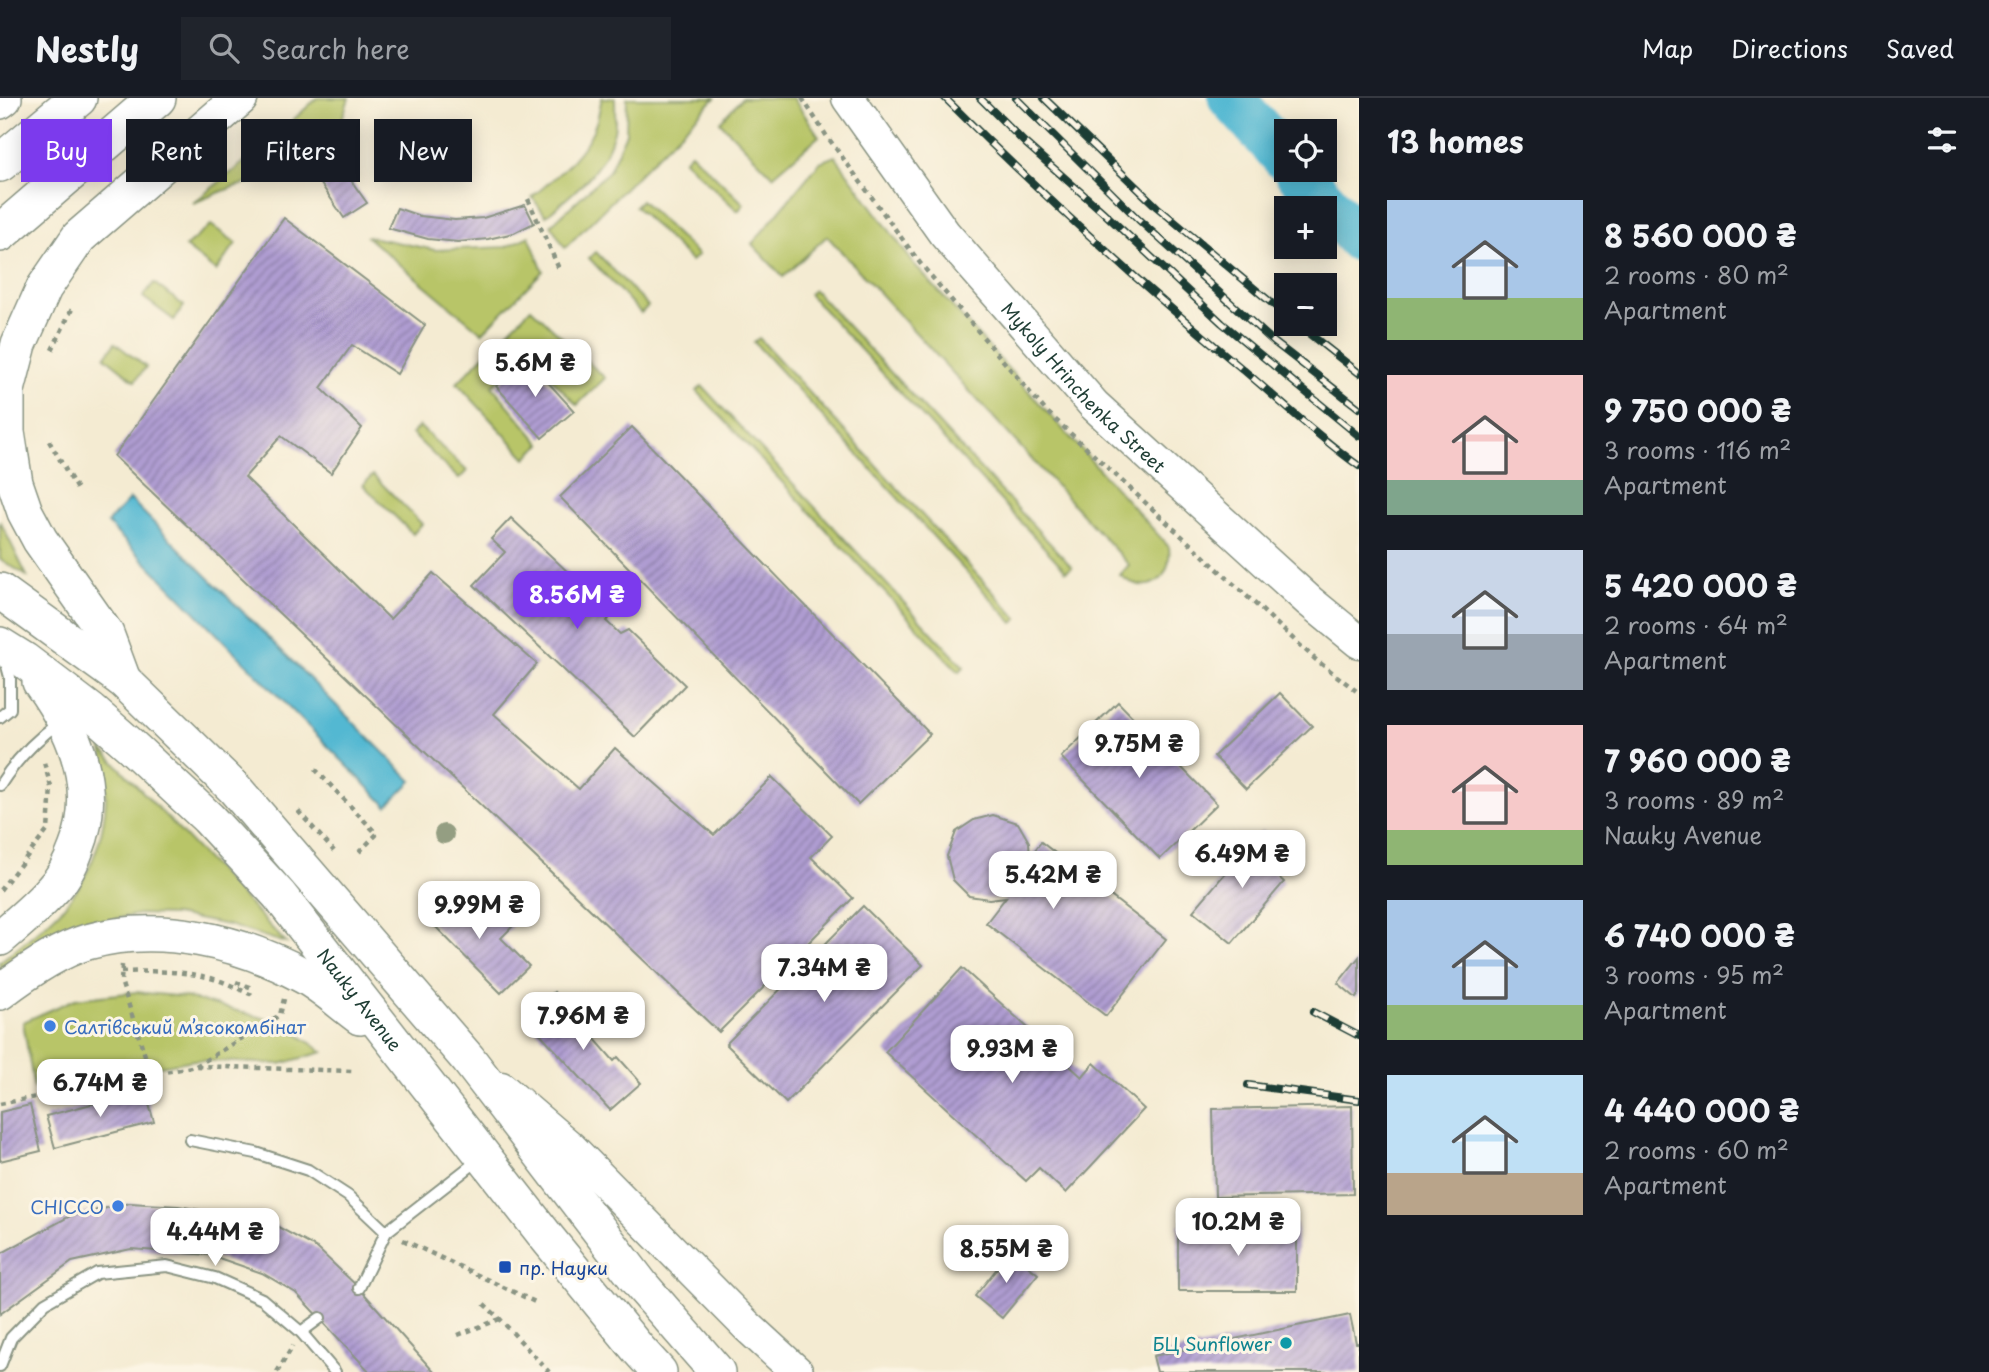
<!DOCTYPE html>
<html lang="en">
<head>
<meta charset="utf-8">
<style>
	body { margin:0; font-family:"Playpen Sans",sans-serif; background:#20242c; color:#f1f3f6; height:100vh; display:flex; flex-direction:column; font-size:26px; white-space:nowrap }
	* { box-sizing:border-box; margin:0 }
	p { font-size:23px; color:#9ea1a6 }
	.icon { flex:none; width:38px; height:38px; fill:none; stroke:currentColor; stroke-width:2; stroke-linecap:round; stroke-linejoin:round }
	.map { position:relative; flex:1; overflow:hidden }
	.panel { display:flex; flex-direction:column; background:#171b24; width:630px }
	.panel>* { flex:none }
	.top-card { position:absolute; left:21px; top:21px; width:665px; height:63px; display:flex; gap:14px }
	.fabs { position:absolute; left:1274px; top:21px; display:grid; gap:14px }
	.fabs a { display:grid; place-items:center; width:63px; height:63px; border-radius:0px; background:#171b24; box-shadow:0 4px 18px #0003; font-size:35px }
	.price { position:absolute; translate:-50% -60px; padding:0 16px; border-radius:14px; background:#fff; color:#222; font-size:23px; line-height:46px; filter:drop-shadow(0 2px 4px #0008) }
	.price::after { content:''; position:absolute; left:50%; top:42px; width:21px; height:16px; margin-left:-10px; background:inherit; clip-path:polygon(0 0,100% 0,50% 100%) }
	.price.active { background:#7c3aed; color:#fff }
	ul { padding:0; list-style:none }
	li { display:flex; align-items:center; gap:21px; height:175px; padding:0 28px }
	li span { display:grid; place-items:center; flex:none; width:196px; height:140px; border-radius:0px; color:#555 }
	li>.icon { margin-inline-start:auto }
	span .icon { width:84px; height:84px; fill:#fffc; stroke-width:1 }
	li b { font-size:30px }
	h2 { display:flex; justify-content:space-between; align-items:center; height:84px; padding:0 28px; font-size:30px }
	.tag { padding:0 24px; border-radius:0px; background:#171b24; box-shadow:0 4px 18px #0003; font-size:24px; line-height:63px }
	.tag.active { background:#7c3aed; color:#fff }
	header { display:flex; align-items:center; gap:42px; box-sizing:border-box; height:98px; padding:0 35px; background:#171b24; border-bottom:2px solid #363941 }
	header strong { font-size:33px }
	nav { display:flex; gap:38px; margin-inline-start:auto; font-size:24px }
	.search { width:490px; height:63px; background:#20242c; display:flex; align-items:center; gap:18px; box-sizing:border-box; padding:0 24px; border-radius:0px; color:#9ea1a6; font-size:26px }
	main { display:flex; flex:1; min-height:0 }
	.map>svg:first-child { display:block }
</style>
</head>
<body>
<header>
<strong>Nestly</strong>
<div class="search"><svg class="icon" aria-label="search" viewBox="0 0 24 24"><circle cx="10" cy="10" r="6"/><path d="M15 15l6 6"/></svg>Search here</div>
<nav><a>Map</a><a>Directions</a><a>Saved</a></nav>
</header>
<main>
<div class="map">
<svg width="1359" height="1274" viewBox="0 0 1359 1274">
	<defs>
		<pattern id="building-hatch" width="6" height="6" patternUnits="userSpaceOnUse" patternTransform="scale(1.75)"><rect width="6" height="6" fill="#af9cd1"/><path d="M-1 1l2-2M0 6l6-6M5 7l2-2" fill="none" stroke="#8e80aa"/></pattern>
	</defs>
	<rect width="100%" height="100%" fill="#fcf5e5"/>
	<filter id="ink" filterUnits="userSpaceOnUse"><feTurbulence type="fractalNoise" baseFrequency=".0143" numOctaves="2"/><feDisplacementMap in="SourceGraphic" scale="14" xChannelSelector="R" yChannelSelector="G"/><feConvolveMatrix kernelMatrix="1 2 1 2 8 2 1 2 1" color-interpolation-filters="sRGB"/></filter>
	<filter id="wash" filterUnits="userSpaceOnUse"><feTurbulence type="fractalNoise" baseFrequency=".00686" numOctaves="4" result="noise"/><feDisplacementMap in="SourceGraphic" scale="28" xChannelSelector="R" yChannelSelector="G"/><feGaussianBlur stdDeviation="1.57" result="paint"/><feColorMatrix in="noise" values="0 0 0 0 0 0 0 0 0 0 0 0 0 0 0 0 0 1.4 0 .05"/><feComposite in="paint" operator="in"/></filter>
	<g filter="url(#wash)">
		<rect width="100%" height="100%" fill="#f4ebd2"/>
		<g fill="#b8c567" stroke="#6c814e" stroke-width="2">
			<path d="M 317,0 L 349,0 L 342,21 L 339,61 L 233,89 L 193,105 L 268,45 Z"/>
			<path d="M 602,0 L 615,0 C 615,11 616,23 614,33 C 604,73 575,93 546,118 L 532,99 C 556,79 588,53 597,22 C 599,15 600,7 602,0 Z"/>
			<path d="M 627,0 L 715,0 L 565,150 L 551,127 L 609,73 L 626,35 Z"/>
			<path d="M 742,0 L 793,0 L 819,38 L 773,78 L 720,24 Z"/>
			<path d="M 691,55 L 744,106 L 738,113 L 684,62 Z"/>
			<path d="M 835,58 L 914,166 L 1169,449 C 1173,482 1147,500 1120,477 L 1129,467 L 827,138 L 783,179 L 752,146 L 820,64 Z"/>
			<path d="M 641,102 L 698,157 L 691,163 L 635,108 Z"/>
			<path d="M 211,127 L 236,145 L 216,173 L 185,149 Z"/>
			<path d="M 366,138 L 435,152 L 506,149 L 529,138 L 543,173 L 482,235 Z"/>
			<path d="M 596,154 L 648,208 L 641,215 L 589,160 Z"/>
			<path d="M 154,185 L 184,208 L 174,222 L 143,199 Z"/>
			<path d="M 814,192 L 1072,469 L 1066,473 L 809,196 Z"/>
			<path d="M 531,210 L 605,280 L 577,307 L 527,255 L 492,288 L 541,346 L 526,360 L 457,285 Z"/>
			<path d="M 759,240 L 1018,521 L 1013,525 L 754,244 Z"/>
			<path d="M 115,245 L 146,269 L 135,283 L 105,259 Z"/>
			<path d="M 702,288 L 964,569 L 959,574 L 697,293 Z"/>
			<path d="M 419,328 L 467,373 L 459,381 L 412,336 Z"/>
			<path d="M 373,377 L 422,426 L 413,436 L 363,387 Z"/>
			<path d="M 0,423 L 27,478 L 0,461 Z"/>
			<path d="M 102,651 L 286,845 L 228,827 L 175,817 L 139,816 L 105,823 L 0,879 L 0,864 C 22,845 46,829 65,807 C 102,764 113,706 102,651 Z"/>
			<path d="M 136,894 L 185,899 L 282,925 L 323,954 L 280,966 L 194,962 L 34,990 L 23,924 L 75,901 Z"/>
		</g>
		<path fill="#53b8d2" stroke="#397a83" stroke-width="2" d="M 130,401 L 412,683 L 387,708 L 107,425 Z"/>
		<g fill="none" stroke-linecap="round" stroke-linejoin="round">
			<g stroke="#53b8d2" stroke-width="46">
				<path d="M 1231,0 L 1286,61"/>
				<path d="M 1296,72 L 1359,141"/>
			</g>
		</g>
		<g id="blocks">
			<g fill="url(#building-hatch)">
				<path d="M 343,71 L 367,105 L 344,120 L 321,86 Z"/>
				<path d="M 525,107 L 534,125 L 514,135 L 488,141 L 458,144 L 428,141 L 388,130 L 397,110 L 420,118 L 455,122 L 483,120 Z"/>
				<path d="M 284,120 L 425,227 L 397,276 L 352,247 L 321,290 L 362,330 L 331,375 L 281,338 L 245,379 L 390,521 L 433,475 L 537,566 L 494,616 L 579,691 L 615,650 L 714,737 L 772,679 L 832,738 L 811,759 L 853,800 L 719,934 L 114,358 Z"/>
				<path d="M 527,261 L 574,313 L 542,340 L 496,288 Z"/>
				<path d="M 632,329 L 930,636 L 858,706 L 560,399 Z"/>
				<path d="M 511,420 L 612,516 L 606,523 L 620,536 L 628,532 L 685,587 L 635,639 L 474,487 L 505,454 L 491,441 Z"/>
				<path d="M 1280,595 L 1312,628 L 1246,691 L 1214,658 Z"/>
				<path d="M 1118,604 L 1217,706 L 1160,761 L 1061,659 Z"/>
				<path d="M 993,717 L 1018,725 L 1029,744 L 1030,759 L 1041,744 L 1166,841 L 1106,918 L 986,825 L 1006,799 L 989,801 L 969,798 L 953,782 L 947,758 L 956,734 L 974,722 Z"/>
				<path d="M 1262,732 L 1281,749 L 1265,767 L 1284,784 L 1232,845 L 1193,813 Z"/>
				<path d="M 459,798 L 485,823 L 495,813 L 512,829 L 501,840 L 529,868 L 501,895 L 423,816 L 438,801 L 447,810 Z"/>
				<path d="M 863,808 L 923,867 L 786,1005 L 726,946 Z"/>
				<path d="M 1359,859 L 1359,896 L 1356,900 L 1338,885 Z"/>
				<path d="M 962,870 L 1082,979 L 1094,965 L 1144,1011 L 1066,1095 L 1039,1070 L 1026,1083 L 885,954 Z"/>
				<path d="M 554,894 L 614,963 L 618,959 L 641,985 L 610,1012 L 526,920 Z"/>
				<path d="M 145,992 L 154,1024 L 55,1050 L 46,1018 Z"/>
				<path d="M 30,1007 L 41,1053 L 0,1063 L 0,1014 Z"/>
				<path d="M 1352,1008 L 1353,1096 L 1215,1099 L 1213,1011 Z"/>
				<path d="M 130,1105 L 178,1108 L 269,1124 L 317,1150 L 359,1190 L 434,1274 L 370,1274 L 296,1195 L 262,1175 L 210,1157 L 131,1151 L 72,1164 L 0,1216 L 0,1156 L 70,1118 Z"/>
				<rect x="1178" y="1126" width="119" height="67"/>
				<path d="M 1010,1154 L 1038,1176 L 1002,1220 L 975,1198 Z"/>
				<path d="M 1350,1217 L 1356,1245 L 1359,1245 L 1359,1274 L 1157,1274 L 1153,1258 Z"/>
			</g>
		</g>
	</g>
	<g filter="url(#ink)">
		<use href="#blocks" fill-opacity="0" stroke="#8a9483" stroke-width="2"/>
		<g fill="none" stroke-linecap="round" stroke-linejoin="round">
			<g stroke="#8a9483" stroke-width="14">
				<g id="service">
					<path d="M 0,619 L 10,611 L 10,579 L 5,561"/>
					<path d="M 0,687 C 16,662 36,641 60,624"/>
					<path d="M 190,1042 L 256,1055 L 308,1072 L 348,1098 L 386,1134"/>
					<path d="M 359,1190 L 386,1134 L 481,1060"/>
					<path d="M 301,1234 L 335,1274"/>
					<path d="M 0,1268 L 11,1240 L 45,1205 L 97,1175 L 167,1168 L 215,1180 L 262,1201 L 301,1234 L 320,1220"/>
				</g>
			</g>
			<g stroke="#8a9483" stroke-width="35">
				<g id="secondary">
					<path id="s1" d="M 848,0 L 944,135 L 1094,307 L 1309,503 L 1359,544"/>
					<path d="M 501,990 L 571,1050 L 747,1228 L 797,1274"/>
				</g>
			</g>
			<g stroke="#8a9483" stroke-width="38">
				<g id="primary">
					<path d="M 0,3 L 4,0"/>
					<path d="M 0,493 L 123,582 L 235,691 L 468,961 L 642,1188 L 717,1274"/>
					<path id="s2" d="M 0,547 L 24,562 L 91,613 L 130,647 L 208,720 L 279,797 L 548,1141 L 638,1251 L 659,1274"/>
					<path d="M 123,582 L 106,536 L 40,442 L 25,414 L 15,385 L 7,334 L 7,292 L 19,246 L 44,190 L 79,139 L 240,0"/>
					<path d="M 0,840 C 18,825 37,809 52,792 C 63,781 71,765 76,751 C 100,692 75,632 40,584"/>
					<path d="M 0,894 C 25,875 57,853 87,844 C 159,824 240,843 304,878 C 324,889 342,906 360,919"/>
				</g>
			</g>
			<g stroke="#8a9483" stroke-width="40">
				<g id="trunk">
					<path d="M 0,65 L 78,0"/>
					<path d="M 0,135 L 157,0"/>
				</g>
			</g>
			<g stroke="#8a9483" stroke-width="4.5" stroke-dasharray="5 5" stroke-linecap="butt">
				<path d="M 802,0 L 826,37 L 920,165 L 1045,312 L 1315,561 L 1359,595"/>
				<path d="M 528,101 L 560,173"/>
				<path d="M 52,252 L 73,209"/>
				<path d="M 49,343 L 78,393"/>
				<path d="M 315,671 L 377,736 L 356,757"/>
				<path d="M 298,713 L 334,753"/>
				<path d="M 0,792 L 48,732 L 51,689 L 43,661"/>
				<path d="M 122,867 L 121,883 L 151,976"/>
				<path d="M 121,874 C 152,873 184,872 214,881 C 226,884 238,891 250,896 L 252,890"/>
				<path d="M 236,884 L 252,890"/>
				<path d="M 196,968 L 280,917 L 284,901"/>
				<path d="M 0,1006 L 196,968 L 352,973"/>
				<path d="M 403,1142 L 535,1204"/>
				<path d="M 484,1206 L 500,1221 L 549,1274"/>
				<path d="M 458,1237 L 500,1221"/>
				<path d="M 277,1274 L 293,1248"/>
			</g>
			<use href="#service" stroke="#fff" stroke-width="10"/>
			<use href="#secondary" stroke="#fff" stroke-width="32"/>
			<use href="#primary" stroke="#fff" stroke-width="35"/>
			<use href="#trunk" stroke="#fff" stroke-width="37"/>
			<g stroke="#1f3d34" stroke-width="8">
				<g id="rail">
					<path d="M 945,0 C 1039,94 1138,184 1240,269 C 1279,302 1317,338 1359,368"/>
					<path d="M 980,0 L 1024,44 L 1102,113 L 1222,225 L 1359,338"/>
					<path d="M 1016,0 L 1139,122 L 1274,244 L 1359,310"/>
					<path d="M 1044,0 L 1157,109 L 1286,217"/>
					<path d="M 1297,226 L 1359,275"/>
					<path d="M 1313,914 L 1359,938"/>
					<path d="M 1248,987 L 1359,1002"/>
				</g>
			</g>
			<use href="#rail" stroke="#fcf5e5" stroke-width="5" stroke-dasharray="16" stroke-linecap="butt"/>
		</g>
		<circle fill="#949e82" cx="444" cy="736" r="10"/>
	</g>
	<g fill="#3f7fe0" stroke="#fcf5e5" stroke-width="2.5">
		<circle cx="50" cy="928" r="7"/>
		<circle cx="118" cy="1108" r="7"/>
	</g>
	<rect fill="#1a4fb4" stroke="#fcf5e5" stroke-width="2.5" x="498" y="1162" width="14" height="14" rx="3.5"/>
	<circle fill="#0f9aa8" stroke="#fcf5e5" stroke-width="2.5" cx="1286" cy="1245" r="7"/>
	<g text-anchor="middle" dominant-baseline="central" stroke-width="6" stroke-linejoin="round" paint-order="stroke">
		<g font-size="18" fill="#1f3d34" stroke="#fcf5e5">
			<text stroke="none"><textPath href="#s1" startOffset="374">Mykoly Hrinchenka Street</textPath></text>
			<text stroke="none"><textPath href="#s2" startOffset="508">Nauky Avenue</textPath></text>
		</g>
		<g font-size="18" fill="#366cbe" stroke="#fcf5e5" text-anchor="start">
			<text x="64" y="928">Салтівський мʼясокомбінат</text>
			<text x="104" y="1108" text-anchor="end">CHICCO</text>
		</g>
		<g font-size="18" fill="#164399" stroke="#fcf5e5" text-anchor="start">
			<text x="519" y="1169">пр. Науки</text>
		</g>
		<g font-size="18" fill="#0d838f" stroke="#fcf5e5" text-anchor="end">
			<text x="1272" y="1245">БЦ Sunflower</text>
		</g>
	</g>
</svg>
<div class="fabs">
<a><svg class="icon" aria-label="locate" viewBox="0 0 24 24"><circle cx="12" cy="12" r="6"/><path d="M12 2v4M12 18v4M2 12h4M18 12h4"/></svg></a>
<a>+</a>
<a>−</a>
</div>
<b class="price" style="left:535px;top:301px">5.6M ₴</b>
<b class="price active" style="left:577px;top:533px">8.56M ₴</b>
<b class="price" style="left:1139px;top:682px">9.75M ₴</b>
<b class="price" style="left:1242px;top:792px">6.49M ₴</b>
<b class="price" style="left:1053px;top:813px">5.42M ₴</b>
<b class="price" style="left:479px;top:843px">9.99M ₴</b>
<b class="price" style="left:824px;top:906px">7.34M ₴</b>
<b class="price" style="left:583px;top:954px">7.96M ₴</b>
<b class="price" style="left:1012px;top:987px">9.93M ₴</b>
<b class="price" style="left:100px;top:1021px">6.74M ₴</b>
<b class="price" style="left:1238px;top:1160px">10.2M ₴</b>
<b class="price" style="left:215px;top:1170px">4.44M ₴</b>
<b class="price" style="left:1006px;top:1187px">8.55M ₴</b>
<div class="top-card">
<a class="tag active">Buy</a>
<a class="tag">Rent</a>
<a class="tag">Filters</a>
<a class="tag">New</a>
</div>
</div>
<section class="panel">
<h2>13 homes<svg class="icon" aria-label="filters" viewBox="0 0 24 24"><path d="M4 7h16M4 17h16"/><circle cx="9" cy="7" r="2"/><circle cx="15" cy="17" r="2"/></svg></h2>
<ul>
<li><span style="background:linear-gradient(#a9c7e8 70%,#8fb573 0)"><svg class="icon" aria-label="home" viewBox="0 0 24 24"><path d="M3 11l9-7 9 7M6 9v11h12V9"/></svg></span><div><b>8 560 000 ₴</b><p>2 rooms · 80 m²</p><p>Apartment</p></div></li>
<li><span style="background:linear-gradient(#f6c9c9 75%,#7fa58c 0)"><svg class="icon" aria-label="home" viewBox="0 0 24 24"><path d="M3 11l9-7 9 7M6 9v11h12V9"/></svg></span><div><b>9 750 000 ₴</b><p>3 rooms · 116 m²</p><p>Apartment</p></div></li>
<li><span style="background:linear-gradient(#c9d6e8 60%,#9aa5b1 0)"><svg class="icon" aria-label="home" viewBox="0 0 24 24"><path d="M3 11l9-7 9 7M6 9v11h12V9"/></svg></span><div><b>5 420 000 ₴</b><p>2 rooms · 64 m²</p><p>Apartment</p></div></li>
<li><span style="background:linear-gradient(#f6c9c9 75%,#8fb573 0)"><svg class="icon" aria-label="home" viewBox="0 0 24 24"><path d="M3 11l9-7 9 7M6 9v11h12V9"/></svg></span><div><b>7 960 000 ₴</b><p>3 rooms · 89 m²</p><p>Nauky Avenue</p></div></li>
<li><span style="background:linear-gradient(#a9c7e8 75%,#8fb573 0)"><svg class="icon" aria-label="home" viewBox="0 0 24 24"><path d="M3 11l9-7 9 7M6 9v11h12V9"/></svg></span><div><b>6 740 000 ₴</b><p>3 rooms · 95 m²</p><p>Apartment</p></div></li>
<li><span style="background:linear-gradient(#bfe0f5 70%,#b9a48a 0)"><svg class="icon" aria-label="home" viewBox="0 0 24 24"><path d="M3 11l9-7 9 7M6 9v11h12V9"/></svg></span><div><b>4 440 000 ₴</b><p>2 rooms · 60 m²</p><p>Apartment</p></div></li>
</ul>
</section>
</main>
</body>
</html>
